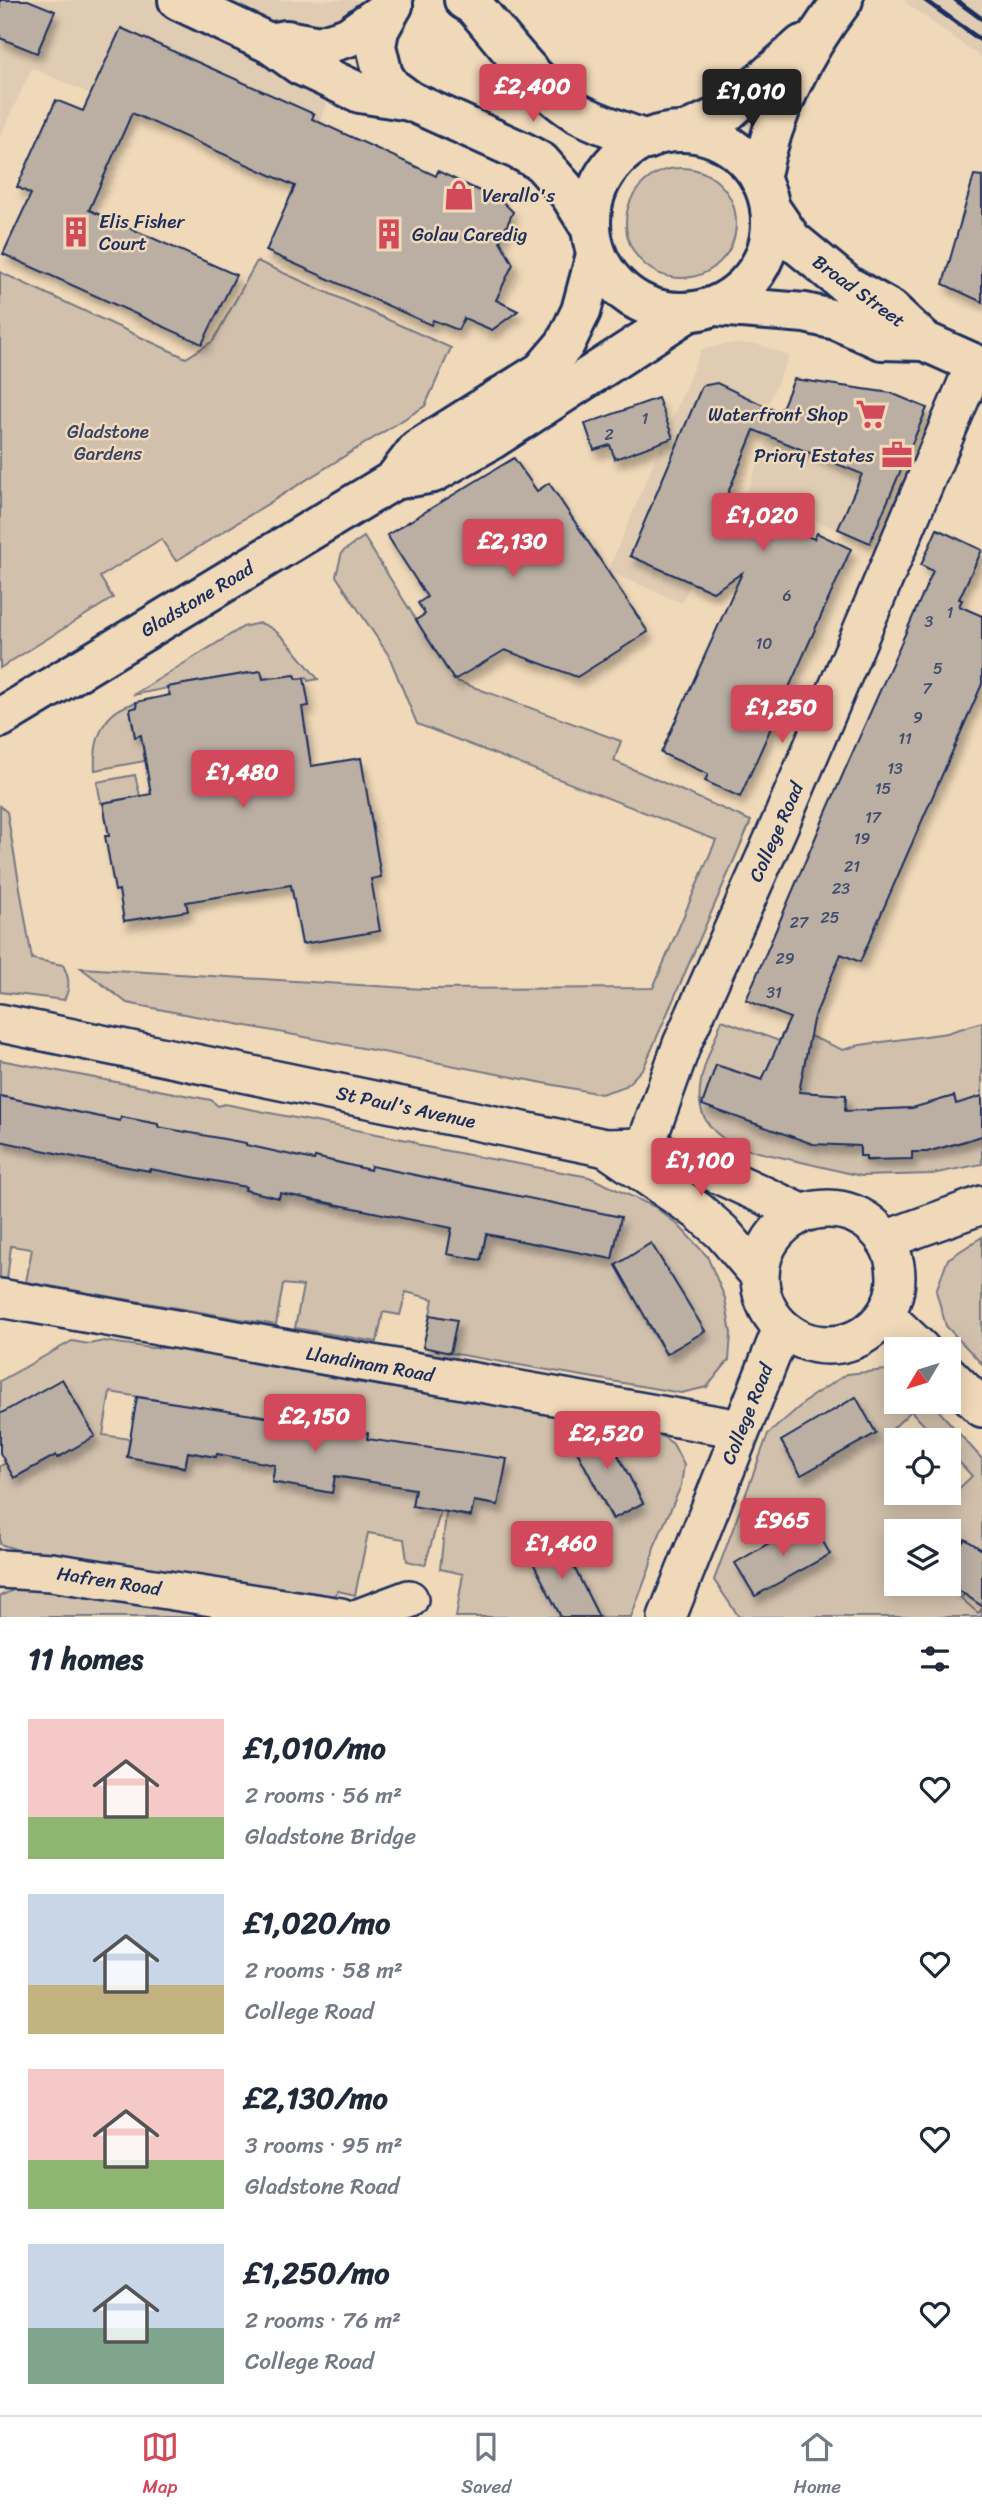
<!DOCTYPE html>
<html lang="en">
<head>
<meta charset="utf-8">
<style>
	body { margin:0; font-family:Sriracha,sans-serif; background:#f6f6f7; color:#1f2937; height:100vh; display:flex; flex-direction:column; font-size:26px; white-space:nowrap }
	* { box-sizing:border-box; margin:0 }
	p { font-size:23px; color:#747a83 }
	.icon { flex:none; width:38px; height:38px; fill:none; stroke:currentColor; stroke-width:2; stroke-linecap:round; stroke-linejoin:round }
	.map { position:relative; height:1617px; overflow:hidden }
	.side { display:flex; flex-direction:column; background:#fff; flex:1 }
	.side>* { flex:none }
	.needle { width:46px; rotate:232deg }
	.tools { position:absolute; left:884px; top:1337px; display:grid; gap:14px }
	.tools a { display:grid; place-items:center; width:77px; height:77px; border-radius:0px; background:#fff; box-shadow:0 4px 18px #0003; font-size:35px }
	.price { position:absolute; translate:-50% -60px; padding:0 16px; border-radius:7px; background:#d1495b; color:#fff; font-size:23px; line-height:46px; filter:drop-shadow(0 2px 4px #0008) }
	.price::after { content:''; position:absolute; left:50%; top:42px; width:21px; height:16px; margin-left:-10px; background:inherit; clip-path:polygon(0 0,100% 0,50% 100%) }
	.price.on { background:#222; color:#fff }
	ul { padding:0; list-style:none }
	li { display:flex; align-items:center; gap:21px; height:175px; padding:0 28px }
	li span { display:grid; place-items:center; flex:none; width:196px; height:140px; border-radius:0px; color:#555 }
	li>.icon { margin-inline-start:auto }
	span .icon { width:84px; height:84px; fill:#fffc; stroke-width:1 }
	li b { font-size:30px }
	h2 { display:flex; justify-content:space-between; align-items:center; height:84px; padding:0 28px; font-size:30px }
	.tabs { display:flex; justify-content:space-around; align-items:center; height:98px; border-top:2px solid #e0e1e3; background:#fff; font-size:19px; color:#747a83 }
	.tabs a { display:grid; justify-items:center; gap:4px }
	.tabs .on { color:#d1495b }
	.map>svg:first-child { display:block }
</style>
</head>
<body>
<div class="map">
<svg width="982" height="1617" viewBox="0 0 982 1617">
	<defs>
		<filter id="shadow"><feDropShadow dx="4.5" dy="8" stdDeviation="3.5" flood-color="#0004"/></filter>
	</defs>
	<rect width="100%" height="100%" fill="#f0d9b9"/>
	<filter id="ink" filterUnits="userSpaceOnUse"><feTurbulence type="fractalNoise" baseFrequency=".0143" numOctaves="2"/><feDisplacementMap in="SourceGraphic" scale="14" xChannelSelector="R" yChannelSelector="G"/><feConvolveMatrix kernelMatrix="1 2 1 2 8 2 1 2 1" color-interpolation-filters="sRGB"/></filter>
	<g filter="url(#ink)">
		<g fill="#e0ccb2">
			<path d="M 0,0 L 370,0 L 321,117 L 290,183 L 32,68 L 0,137 Z"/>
			<path d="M 902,0 L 982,0 L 982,58 Z"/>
			<path d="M 726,344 L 757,344 L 789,356 L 682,603 L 608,571 L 701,350 Z"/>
			<path d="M 794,379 L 862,388 L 896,396 L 922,406 L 925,413 L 870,543 L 746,492 Z"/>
		</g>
		<g fill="#d1c0ac" stroke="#767885" stroke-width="2" fill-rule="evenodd">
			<circle cx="681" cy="223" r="55"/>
			<path d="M 257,261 L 451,348 L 425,406 L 176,561 L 161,539 L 100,577 L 113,598 L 0,668 L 0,272 L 186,358 L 213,341 Z"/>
			<path d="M 364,537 L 454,680 L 621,741 L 614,761 L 751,821 L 644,1067 L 626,1086 L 601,1094 L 127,1003 L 81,968 L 424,989 L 653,988 L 716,840 L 417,724 L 389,656 L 336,576 L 342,552 Z"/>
			<path d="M 259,623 C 281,627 303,662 318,679 L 308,681 L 307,677 L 297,679 L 295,675 L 263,679 L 261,671 L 167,687 L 168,688 L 133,695 L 243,627 Z"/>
			<path d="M 136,703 L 136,707 L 130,709 L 135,736 L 141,735 L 145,761 L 95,770 C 93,739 103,710 136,703 Z"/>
			<path d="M 135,775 L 140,796 L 101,803 L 97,782 Z"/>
			<path d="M 0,806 L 7,812 L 32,959 L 63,965 C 69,977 71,987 64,1000 L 0,992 Z"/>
			<path d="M 722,1020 L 779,1041 L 786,1026 L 843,1050 L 860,1045 L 947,1033 L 982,1022 L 982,1096 L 975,1098 L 982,1122 L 982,1164 L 932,1174 L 861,1176 L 741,1148 C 675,1120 703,1070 722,1020 ZM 716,1065 L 756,1078 L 702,1105 ZM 812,1093 L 846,1096 L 843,1145 L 808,1143 ZM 954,1096 L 967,1141 L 934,1150 L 922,1106 ZM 915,1108 L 917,1152 L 878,1154 L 877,1160 L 867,1161 L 866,1156 L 860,1156 L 858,1110 Z"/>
			<path d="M 0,1060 L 211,1100 L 218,1106 L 225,1104 L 412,1141 L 421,1146 L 589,1177 L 655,1207 L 678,1225 L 707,1256 L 725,1298 L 731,1333 L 729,1360 L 707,1387 L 681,1393 L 450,1353 L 456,1320 L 430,1315 L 433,1299 L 406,1292 L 400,1315 L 383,1312 L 377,1342 L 295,1328 L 303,1286 L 283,1284 L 276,1325 L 26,1282 L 32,1249 L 11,1246 L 7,1280 L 0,1278 L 0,1141 L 39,1147 L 45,1105 L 0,1096 ZM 64,1110 L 119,1128 L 122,1117 L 158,1124 L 150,1170 L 55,1153 ZM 209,1137 L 246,1143 L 238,1185 ZM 255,1147 L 313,1169 L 315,1157 L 350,1165 L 341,1207 L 310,1200 L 311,1193 L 282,1187 L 279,1198 L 246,1190 ZM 457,1184 L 532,1199 L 486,1234 L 481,1260 L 448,1254 ZM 549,1202 L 621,1217 L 612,1258 L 541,1244 ZM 651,1244 L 668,1270 L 666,1354 L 647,1323 L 658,1316 L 633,1294 L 616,1265 Z"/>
			<path d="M 982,1237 L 982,1364 L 946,1326 L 936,1291 L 948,1259 Z"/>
			<path d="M 72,1341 L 89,1344 L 104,1341 L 151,1348 L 179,1348 L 324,1372 L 353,1382 L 482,1400 L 532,1412 L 586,1420 L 604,1419 L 658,1433 L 673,1444 L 684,1465 L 681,1486 L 654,1547 L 650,1567 L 631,1617 L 599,1617 L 558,1537 L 529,1554 L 561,1617 L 456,1617 L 463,1574 L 440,1569 L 448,1496 L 459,1498 L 456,1514 L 470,1517 L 474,1501 L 498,1505 L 506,1459 L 394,1443 L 389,1485 L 415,1489 L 413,1506 L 426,1508 L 445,1496 L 425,1565 L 407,1561 L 404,1539 L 368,1533 L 355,1595 L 338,1591 L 331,1601 L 21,1551 L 0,1544 L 0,1466 L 6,1463 L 14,1478 L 30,1469 L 47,1442 L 58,1458 L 71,1450 L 87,1422 L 62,1379 L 0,1414 L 0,1381 ZM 110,1392 L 224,1411 L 216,1457 L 188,1452 L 185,1468 L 171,1466 L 174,1450 L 127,1457 L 130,1439 L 103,1435 ZM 254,1414 L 368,1434 L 361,1480 L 291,1470 L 288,1485 L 272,1483 L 275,1465 L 247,1459 ZM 601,1422 L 643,1503 L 612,1519 L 570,1438 Z"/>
			<path d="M 896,1369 L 896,1402 L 931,1402 L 982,1459 L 982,1550 L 965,1539 L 949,1564 L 948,1531 L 896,1531 L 896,1584 L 948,1584 L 982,1574 L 961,1598 L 978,1613 L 982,1609 L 982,1617 L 739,1617 L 714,1580 L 768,1434 L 812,1396 L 847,1374 ZM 856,1398 L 876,1433 L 801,1475 L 781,1441 ZM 911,1411 L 938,1440 L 948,1440 L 949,1451 L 972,1476 L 947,1500 L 940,1493 L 896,1493 L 896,1448 L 885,1436 ZM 829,1554 L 755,1596 L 736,1563 Z"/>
			<path d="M 38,1585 L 275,1617 L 0,1617 L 0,1596 L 13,1590 Z"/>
		</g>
		<g fill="#bbafa3" stroke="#1b2f5e" stroke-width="2" filter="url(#shadow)">
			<path d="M 0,0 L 28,0 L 55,11 L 37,53 L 0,38 Z"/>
			<path d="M 121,28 L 314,114 L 312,119 L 436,176 L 438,171 L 503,202 L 513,212 L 500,241 L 513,264 L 496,300 L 518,311 L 492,330 L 464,318 L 458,330 L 433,320 L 431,325 L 266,251 L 295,186 L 132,113 L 89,210 L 236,275 L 202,344 L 3,254 L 31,194 L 17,187 L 56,100 L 83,111 Z"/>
			<path d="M 974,175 L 982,176 L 982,302 L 943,284 Z"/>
			<path d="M 794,379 L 891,393 L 927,408 L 870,543 L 838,529 L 862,474 L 754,430 L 725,500 L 814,539 L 817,533 L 851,549 L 740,797 L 705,781 L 708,774 L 661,753 L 742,573 L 713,592 L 630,556 L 702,386 L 717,383 L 780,413 Z"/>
			<path d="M 658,398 L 673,438 L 615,459 L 610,445 L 594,450 L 585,424 Z"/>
			<path d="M 514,458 L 537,491 L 549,483 L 648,632 L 577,677 L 505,650 L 454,680 L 416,620 L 425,614 L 418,603 L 427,597 L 387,535 Z"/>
			<path d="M 937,529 L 982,550 L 959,599 L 962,600 L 959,606 L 982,616 L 982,684 L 860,962 L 841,954 L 813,1020 L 799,1092 L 846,1095 L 845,1111 L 912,1108 L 954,1096 L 956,1104 L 982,1096 L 982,1136 L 927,1152 L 912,1152 L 912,1159 L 866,1160 L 866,1156 L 860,1156 L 860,1146 L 813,1144 L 702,1105 L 716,1065 L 762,1080 L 790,1018 L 746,1000 L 828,808 L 933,571 L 921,565 Z"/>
			<path d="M 261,671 L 263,679 L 295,675 L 297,679 L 304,678 L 309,706 L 302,707 L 311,766 L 361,758 L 381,877 L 371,879 L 380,931 L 302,944 L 291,885 L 186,902 L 188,911 L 124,921 L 119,890 L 115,891 L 105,836 L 109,836 L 103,803 L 151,794 L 141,735 L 135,737 L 130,709 L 137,707 L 136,702 L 170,695 L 167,687 Z"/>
			<path d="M 0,1096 L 120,1121 L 121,1117 L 158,1124 L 158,1127 L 246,1143 L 246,1145 L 314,1160 L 315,1157 L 370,1170 L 371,1166 L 621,1217 L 612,1259 L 486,1234 L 481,1260 L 447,1254 L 452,1228 L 280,1193 L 279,1198 L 245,1190 L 246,1187 L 150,1169 L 150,1171 L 88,1160 L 0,1141 Z"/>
			<path d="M 651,1243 L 705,1331 L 666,1354 L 616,1265 Z"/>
			<path d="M 430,1315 L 457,1320 L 450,1353 L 423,1347 Z"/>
			<path d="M 62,1379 L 95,1436 L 57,1458 L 56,1455 L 14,1478 L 0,1453 L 0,1414 Z"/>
			<path d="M 137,1397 L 368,1433 L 367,1439 L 507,1459 L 498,1505 L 474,1501 L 471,1516 L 412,1506 L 415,1489 L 335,1476 L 332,1493 L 272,1482 L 275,1465 L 217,1454 L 216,1457 L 188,1452 L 185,1467 L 127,1457 Z"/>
			<path d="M 856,1397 L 876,1433 L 801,1475 L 781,1441 Z"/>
			<path d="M 595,1425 L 603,1426 L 643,1503 L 613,1519 L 570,1438 Z"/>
			<path d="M 810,1519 L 830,1554 L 755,1596 L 735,1563 Z"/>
			<path d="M 558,1537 L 580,1579 L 599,1617 L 561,1617 L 528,1553 Z"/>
			<path d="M 965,1539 L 982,1550 L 982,1606 L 948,1583 L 948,1564 Z"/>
		</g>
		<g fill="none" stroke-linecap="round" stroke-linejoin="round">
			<g stroke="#1b2f5e" stroke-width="42">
				<g id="minor">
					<path d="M 0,1023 L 606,1148 L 645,1147 L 704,1168 L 802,1213"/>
					<path d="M 645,1147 L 682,1044 L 780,824 L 975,364"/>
					<path d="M 606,1148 L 698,1211 L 722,1232 L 759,1275"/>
					<circle cx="828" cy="1277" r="68"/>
					<path d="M 885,1240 L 982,1205"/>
					<path d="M 0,1298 L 740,1429"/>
					<path d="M 885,1315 L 921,1349"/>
					<path d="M 948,1374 L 982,1408"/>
					<path d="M 0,1569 L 51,1572 L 341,1617"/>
					<path d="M 361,1617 L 409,1599"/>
					<path d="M 667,1617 L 782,1328"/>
				</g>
			</g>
			<g stroke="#1b2f5e" stroke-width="44">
				<g id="tertiary">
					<path d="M 684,132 L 726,113 L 802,45"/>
					<path d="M 760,179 C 773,113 802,53 843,0"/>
				</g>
			</g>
			<g stroke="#1b2f5e" stroke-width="44">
				<g id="secondary">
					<path d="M 178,0 L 269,43 L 300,65 L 360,93 L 410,101"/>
					<path d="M 464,0 L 474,6 C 502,38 539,90 576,112 C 598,124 623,132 647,140"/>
					<path d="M 393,5 L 379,30 L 376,46 L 383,75 L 391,87 L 410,101 L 523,152 L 541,162 L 570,195 L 590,227"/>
					<path d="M 269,43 L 286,40 L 319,46 L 348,37 L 393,5"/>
				</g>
			</g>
			<g stroke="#1b2f5e" stroke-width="44">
				<g id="primary">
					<circle cx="681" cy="222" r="90"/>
					<path d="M 770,208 L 792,240 L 848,286 L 891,310 L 924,341 L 982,367"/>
					<path d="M 716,306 L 805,313 L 836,320 L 881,340 L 924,341"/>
					<path d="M 394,480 L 433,473 L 491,440 L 688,312"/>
					<path d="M 0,718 L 394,480 L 418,449 L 542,371 L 565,344 L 581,311 L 596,255"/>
				</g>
			</g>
			<use href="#minor" stroke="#f0d9b9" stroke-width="37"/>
			<use href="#tertiary" stroke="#f0d9b9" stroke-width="38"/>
			<use href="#secondary" stroke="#f0d9b9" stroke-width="38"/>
			<use href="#primary" stroke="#f0d9b9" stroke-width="38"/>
			<g stroke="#1b2f5e" stroke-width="5">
				<path d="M 925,0 L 982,41"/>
				<path d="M 956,0 L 982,19"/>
			</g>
		</g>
	</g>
	<defs>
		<g id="shop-bare" transform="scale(2.415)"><path d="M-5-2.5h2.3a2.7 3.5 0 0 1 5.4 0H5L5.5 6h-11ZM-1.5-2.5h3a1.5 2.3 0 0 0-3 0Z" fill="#d1495b" stroke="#f0d9b9" stroke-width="2.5" paint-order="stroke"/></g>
		<g id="building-bare" transform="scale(2.415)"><path d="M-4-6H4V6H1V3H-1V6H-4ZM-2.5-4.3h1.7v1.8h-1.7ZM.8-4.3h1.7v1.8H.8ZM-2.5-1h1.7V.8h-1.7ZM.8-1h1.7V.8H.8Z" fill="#d1495b" stroke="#f0d9b9" stroke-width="2.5" paint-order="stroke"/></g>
		<g id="supermarket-bare" transform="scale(2.415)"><path d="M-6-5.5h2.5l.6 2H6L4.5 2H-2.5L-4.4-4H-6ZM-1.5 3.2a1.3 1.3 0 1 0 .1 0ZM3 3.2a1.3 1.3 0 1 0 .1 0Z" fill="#d1495b" stroke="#f0d9b9" stroke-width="2.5" paint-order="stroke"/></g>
		<g id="office-bare" transform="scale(2.415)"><path d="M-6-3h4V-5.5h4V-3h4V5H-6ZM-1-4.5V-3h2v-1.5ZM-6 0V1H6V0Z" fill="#d1495b" stroke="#f0d9b9" stroke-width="2.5" paint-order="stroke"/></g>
	</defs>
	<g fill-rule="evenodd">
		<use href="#shop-bare" x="459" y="195"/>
		<use href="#building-bare" x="76" y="232"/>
		<use href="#building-bare" x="389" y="234"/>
		<use href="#supermarket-bare" x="871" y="414"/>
		<use href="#office-bare" x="897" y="455"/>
	</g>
	<g text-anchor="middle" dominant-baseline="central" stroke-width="5" stroke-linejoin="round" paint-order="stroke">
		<g font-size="16" fill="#434f6f">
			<text x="645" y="418">1</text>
			<text x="609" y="434">2</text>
			<text x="787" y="595">6</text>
			<text x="950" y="612">1</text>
			<text x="929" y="621">3</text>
			<text x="764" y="643">10</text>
			<text x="938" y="668">5</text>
			<text x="927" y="688">7</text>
			<text x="918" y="717">9</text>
			<text x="905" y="738">11</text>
			<text x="895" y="768">13</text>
			<text x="883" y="788">15</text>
			<text x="873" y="817">17</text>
			<text x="862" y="838">19</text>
			<text x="852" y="866">21</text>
			<text x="841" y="888">23</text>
			<text x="830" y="917">25</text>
			<text x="799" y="922">27</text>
			<text x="785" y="958">29</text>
			<text x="774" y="992">31</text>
		</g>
		<g font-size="19" fill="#1b2f5e" stroke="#f0d9b9" text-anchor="start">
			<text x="482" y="195">Verallo's</text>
			<text x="99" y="221">Elis Fisher<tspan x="99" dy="22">Court</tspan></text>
			<text x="412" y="234">Golau Caredig</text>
			<text x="848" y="414" text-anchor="end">Waterfront Shop</text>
			<text x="874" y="455" text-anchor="end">Priory Estates</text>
		</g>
		<g font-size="19" fill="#1b2f5e" stroke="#f0d9b9">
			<text transform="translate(859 291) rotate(36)">Broad Street</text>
			<text transform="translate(197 599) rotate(-31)">Gladstone Road</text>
			<text transform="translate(776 832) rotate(-66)">College Road</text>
			<text transform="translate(406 1107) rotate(12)">St Paul's Avenue</text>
			<text transform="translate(370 1364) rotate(10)">Llandinam Road</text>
			<text transform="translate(747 1414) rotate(-68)">College Road</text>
			<text transform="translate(109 1581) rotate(9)">Hafren Road</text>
		</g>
		<g font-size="19" fill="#36456a" stroke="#f0d9b9">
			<text x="108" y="431">Gladstone<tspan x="108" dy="22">Gardens</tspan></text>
		</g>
	</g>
</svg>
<div class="tools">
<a><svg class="needle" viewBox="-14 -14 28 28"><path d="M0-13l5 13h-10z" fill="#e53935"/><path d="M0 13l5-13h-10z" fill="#747a83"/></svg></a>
<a><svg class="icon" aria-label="locate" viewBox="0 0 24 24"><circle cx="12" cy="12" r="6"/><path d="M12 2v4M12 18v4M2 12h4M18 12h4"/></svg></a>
<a><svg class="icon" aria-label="layers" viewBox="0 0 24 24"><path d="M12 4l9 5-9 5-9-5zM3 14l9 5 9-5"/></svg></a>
</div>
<b class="price" style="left:533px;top:124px">£2,400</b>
<b class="price on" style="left:752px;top:129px">£1,010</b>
<b class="price" style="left:763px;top:553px">£1,020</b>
<b class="price" style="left:513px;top:579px">£2,130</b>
<b class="price" style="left:782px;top:745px">£1,250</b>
<b class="price" style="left:243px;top:810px">£1,480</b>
<b class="price" style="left:701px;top:1198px">£1,100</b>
<b class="price" style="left:315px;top:1454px">£2,150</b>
<b class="price" style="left:607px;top:1471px">£2,520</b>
<b class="price" style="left:783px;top:1558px">£965</b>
<b class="price" style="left:562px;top:1581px">£1,460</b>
</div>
<section class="side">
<h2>11 homes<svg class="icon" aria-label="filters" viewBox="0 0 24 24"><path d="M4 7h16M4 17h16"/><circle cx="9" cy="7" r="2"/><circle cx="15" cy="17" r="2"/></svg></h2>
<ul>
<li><span style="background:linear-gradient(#f6c9c9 70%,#8fb573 0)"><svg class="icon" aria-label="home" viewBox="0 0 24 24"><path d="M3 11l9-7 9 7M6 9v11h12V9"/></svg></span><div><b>£1,010/mo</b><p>2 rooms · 56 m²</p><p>Gladstone Bridge</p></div><svg class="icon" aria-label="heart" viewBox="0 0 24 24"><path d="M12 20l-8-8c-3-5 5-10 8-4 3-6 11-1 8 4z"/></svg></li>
<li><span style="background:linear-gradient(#c9d6e8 65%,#c2b280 0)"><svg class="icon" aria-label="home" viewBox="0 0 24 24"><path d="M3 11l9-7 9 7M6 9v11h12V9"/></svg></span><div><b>£1,020/mo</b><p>2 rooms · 58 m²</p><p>College Road</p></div><svg class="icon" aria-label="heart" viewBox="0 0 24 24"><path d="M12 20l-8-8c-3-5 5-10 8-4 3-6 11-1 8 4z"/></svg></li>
<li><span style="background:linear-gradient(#f6c9c9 65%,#8fb573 0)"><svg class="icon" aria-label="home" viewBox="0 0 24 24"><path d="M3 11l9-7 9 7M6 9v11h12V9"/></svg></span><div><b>£2,130/mo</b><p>3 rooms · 95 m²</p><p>Gladstone Road</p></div><svg class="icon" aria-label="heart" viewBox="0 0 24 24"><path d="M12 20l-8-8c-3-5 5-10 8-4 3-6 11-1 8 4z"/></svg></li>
<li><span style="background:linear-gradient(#c9d6e8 60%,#7fa58c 0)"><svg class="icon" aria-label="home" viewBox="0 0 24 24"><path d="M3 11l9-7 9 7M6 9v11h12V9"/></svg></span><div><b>£1,250/mo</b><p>2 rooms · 76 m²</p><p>College Road</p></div><svg class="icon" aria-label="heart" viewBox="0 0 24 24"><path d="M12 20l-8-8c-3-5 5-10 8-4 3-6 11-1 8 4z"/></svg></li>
</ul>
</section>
<nav class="tabs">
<a class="on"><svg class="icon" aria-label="map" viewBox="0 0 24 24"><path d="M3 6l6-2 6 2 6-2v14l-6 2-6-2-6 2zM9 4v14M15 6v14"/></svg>Map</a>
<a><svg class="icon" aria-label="saved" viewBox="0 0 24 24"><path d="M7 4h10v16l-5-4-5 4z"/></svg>Saved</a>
<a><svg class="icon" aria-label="home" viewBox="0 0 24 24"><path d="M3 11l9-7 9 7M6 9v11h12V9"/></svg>Home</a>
</nav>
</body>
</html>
